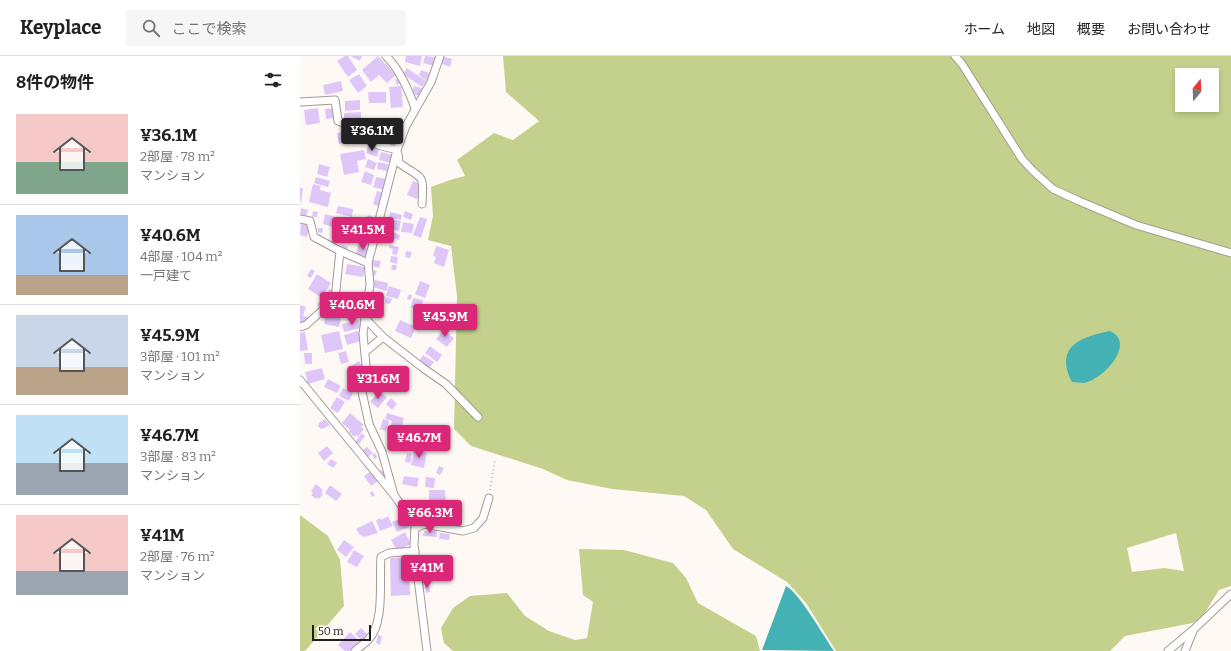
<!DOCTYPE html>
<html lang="ja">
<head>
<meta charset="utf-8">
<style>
	body { margin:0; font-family:Bitter,"Noto Sans JP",serif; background:#f6f6f6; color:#202124; height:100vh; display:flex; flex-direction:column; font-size:15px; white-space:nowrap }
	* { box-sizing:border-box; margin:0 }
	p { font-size:13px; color:#757577 }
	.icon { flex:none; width:22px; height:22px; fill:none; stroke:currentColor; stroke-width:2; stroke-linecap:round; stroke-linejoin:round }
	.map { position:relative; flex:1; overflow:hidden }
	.details { display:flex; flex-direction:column; background:#fff; width:300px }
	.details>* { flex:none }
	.needle { width:26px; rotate:18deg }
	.controls { position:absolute; left:875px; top:12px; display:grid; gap:8px }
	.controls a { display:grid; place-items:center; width:44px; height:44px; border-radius:0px; background:#fff; box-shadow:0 2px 6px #0003; font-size:20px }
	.scale { position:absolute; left:12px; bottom:10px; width:59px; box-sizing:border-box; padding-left:4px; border:2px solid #221e1b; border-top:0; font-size:11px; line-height:14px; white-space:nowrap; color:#221e1b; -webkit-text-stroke:3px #fef9f5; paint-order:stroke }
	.price { position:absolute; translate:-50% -34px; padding:0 9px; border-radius:4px; background:#db2777; color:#fff; font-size:13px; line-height:26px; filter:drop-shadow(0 1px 2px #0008) }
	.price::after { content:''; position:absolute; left:50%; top:24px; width:12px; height:9px; margin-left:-6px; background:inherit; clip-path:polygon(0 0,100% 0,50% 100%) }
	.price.selected { background:#222; color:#fff }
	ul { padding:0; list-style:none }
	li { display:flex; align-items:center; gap:12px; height:100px; padding:0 16px }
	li+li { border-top:1px solid #e0e0e0 }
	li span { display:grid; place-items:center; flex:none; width:112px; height:80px; border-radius:0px; color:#555 }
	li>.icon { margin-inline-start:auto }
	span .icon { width:48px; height:48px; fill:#fffc; stroke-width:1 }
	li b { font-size:17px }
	h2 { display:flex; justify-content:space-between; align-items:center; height:48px; padding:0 16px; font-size:17px }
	header { display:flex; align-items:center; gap:24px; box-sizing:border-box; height:56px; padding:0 20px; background:#fff; border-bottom:1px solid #e0e0e0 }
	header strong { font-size:19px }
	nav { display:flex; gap:22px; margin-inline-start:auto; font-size:14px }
	.search { width:280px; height:36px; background:#f6f6f6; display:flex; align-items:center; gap:10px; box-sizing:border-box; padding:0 14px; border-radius:0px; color:#757577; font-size:15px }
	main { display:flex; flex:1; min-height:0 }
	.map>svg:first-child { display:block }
</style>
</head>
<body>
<header>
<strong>Keyplace</strong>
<div class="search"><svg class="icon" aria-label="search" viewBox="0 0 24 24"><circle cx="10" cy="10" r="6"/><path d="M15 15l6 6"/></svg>ここで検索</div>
<nav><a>ホーム</a><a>地図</a><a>概要</a><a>お問い合わせ</a></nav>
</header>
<main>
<section class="details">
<h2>8件の物件<svg class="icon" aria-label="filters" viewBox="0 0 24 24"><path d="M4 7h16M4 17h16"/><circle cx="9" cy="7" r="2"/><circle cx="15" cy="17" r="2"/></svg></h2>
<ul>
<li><span style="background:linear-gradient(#f6c9c9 60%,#7fa58c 0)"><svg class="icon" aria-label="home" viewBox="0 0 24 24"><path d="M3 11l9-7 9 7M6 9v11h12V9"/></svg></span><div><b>¥36.1M</b><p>2部屋 · 78 m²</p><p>マンション</p></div></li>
<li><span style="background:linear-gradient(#a9c7e8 75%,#b9a48a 0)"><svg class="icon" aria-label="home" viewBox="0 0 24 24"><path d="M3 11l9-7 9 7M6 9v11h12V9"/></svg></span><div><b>¥40.6M</b><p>4部屋 · 104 m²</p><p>一戸建て</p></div></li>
<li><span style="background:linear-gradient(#c9d6e8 65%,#b9a48a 0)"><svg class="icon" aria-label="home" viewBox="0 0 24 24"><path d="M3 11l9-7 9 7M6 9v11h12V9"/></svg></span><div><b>¥45.9M</b><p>3部屋 · 101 m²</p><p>マンション</p></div></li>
<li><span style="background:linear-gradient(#bfe0f5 60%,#9aa5b1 0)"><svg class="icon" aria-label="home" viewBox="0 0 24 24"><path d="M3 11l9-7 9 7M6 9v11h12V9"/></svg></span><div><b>¥46.7M</b><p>3部屋 · 83 m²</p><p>マンション</p></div></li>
<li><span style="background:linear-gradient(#f6c9c9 70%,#9aa5b1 0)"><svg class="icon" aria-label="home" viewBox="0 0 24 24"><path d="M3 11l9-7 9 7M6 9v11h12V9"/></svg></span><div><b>¥41M</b><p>2部屋 · 76 m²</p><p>マンション</p></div></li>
</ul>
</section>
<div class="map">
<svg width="931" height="595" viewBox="0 0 931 595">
	<rect width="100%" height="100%" fill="#fef9f5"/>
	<g fill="#c4d18c" fill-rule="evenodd">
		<path d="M 203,0 L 931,0 L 931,530 L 919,534 L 903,560 L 893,567 L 825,580 L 810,595 L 536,595 L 506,547 L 487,526 L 433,493 L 406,454 L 384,440 L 312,433 L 267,424 L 243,413 L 171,390 L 154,373 L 157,240 L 151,190 L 128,184 L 133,160 L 131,131 L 150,124 L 165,120 L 157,104 L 194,77 L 213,84 L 239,65 L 206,36 ZM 882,19 L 912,19 L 912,49 L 882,49 ZM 876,477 L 884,515 L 864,512 L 832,516 L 827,492 Z"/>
		<path d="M 0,459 L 28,480 L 40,504 L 44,550 L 5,595 L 0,595 Z"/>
		<path d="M 279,493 L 324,494 L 373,507 L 386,522 L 398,547 L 456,580 L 460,595 L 153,595 L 144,587 L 141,572 L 153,552 L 170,540 L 207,537 L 225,560 L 249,575 L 275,584 L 287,582 L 293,546 L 283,539 Z"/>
	</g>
	<g fill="#44b2b4">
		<path d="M 810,275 C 837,287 803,324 784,327 C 781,327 776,326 772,326 C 754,290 781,281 810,275 Z"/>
		<path d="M 486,530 C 498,535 525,582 534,595 L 462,594 Z"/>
	</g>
	<g fill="#dec6f9">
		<path d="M 45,0 L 48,0 L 57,14 L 48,21 L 37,5 Z"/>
		<path d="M 50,0 L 62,0 L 60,5 Z"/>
		<path d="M 78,0 L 96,19 L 87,27 L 79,19 L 71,26 L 62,14 Z"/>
		<path d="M 106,0 L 122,0 L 120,10 L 105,6 Z"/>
		<path d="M 125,0 L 137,1 L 134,10 L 123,7 Z"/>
		<path d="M 142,0 L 152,3 L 150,11 L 140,7 Z"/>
		<path d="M 107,12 L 126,25 L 122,31 L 103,18 Z"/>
		<path d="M 121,14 L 132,18 L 128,26 L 119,19 Z"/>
		<path d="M 59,18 L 67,30 L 58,37 L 49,24 Z"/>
		<path d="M 98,22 L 101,27 L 97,29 L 95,24 Z"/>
		<path d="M 41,25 L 43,35 L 25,39 L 23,29 Z"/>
		<path d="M 101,30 L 103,51 L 91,52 L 89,31 Z"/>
		<path d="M 114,30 L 122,32 L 120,40 L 111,38 Z"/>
		<path d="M 68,36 L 86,36 L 86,47 L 69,47 Z"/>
		<path d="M 60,44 L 60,54 L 45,55 L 45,45 Z"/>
		<path d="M 18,52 L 20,67 L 6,69 L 4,54 Z"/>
		<path d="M 34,52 L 35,62 L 26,63 L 25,53 Z"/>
		<path d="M 61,56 L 61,66 L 44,67 L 44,57 Z"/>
		<rect x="62" y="62" width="7" height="7"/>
		<path d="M 100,64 L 101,76 L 94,77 L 95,79 L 88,80 L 87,65 Z"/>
		<path d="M 85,67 L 87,82 L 78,83 L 78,77 L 74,78 L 73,68 Z"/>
		<path d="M 50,75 L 52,86 L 39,88 L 37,77 Z"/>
		<path d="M 68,90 L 79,94 L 77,101 L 66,97 Z"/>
		<path d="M 64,94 L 66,103 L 57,105 L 59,116 L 44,119 L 40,98 Z"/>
		<path d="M 81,96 L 93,99 L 91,107 L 79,104 Z"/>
		<path d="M 68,103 L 77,107 L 74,114 L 65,111 Z"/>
		<path d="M 78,106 L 88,108 L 87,115 L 77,113 Z"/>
		<path d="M 19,108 L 30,111 L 27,121 L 17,118 Z"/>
		<path d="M 65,115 L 74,119 L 71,129 L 61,126 Z"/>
		<path d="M 16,121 L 30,125 L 28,131 L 14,127 Z"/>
		<path d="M 76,121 L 87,123 L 84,134 L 73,131 Z"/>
		<path d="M 113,125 L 123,129 L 117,143 L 107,139 Z"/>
		<path d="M 13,128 L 21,130 L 20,134 L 31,137 L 28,151 L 9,146 Z"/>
		<path d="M 0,132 L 3,132 L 1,147 L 0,146 Z"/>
		<path d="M 77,135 L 85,137 L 81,151 L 73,148 Z"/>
		<path d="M 38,150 L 53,153 L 52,161 L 36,157 Z"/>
		<path d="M 1,152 L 8,154 L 5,163 L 0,161 Z"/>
		<path d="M 13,155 L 18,156 L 17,161 L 12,161 Z"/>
		<path d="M 105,155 L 113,158 L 111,164 L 103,161 Z"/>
		<path d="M 90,156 L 102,159 L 101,164 L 89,162 Z"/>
		<path d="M 25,158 L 56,167 L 53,181 L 32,176 L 33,171 L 23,168 Z"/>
		<path d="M 68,159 L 78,163 L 72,182 L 61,178 Z"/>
		<path d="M 120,161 L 127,163 L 121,182 L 113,179 Z"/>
		<path d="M 84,162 L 101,165 L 99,175 L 82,171 Z"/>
		<path d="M 1,166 L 10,167 L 7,181 L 0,179 Z"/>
		<path d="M 103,166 L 114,168 L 112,177 L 101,176 Z"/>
		<path d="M 18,172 L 23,172 L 22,177 L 18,176 Z"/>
		<path d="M 92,176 L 100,179 L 99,184 L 91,181 Z"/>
		<path d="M 82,182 L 94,184 L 93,187 L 81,185 Z"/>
		<path d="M 42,189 L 48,191 L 47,194 L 41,193 Z"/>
		<path d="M 58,189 L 70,193 L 67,201 L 56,198 Z"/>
		<path d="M 90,189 L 99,191 L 97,199 L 92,198 L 93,193 L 89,192 Z"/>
		<path d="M 136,190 L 149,194 L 144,211 L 134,207 L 136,201 L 133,200 Z"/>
		<path d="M 106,195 L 112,196 L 110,202 L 105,201 Z"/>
		<path d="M 91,200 L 98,201 L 97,208 L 90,206 Z"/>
		<path d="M 73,204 L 81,205 L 79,212 L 72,210 Z"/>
		<path d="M 47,208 L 65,211 L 63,221 L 45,218 Z"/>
		<path d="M 92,209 L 97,209 L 96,214 L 91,214 Z"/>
		<path d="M 11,213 L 15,215 L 11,222 L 7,220 Z"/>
		<path d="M 73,214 L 77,215 L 75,220 L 71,219 Z"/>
		<path d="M 17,218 L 31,227 L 22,242 L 8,233 Z"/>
		<path d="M 75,224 L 88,227 L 87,235 L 73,231 Z"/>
		<path d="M 120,225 L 130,229 L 125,242 L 115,238 Z"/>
		<path d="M 89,230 L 101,234 L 98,243 L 86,240 Z"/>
		<path d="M 29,233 L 34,235 L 32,240 L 27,238 Z"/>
		<path d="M 46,236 L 56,238 L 55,246 L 45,245 Z"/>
		<path d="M 109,238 L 112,239 L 111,244 L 107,243 Z"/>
		<path d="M 25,239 L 30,242 L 23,253 L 17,249 Z"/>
		<path d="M 80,239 L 85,241 L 83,246 L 78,245 Z"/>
		<path d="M 86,241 L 92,243 L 90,248 L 85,247 Z"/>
		<path d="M 113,242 L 123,244 L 121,254 L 111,252 Z"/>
		<path d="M 35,247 L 44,251 L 40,261 L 31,258 Z"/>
		<path d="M 0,249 L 6,251 L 3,260 L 8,261 L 5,269 L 0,267 Z"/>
		<path d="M 26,258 L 41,262 L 39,271 L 24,268 Z"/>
		<path d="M 59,264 L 61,272 L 44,276 L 42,268 Z"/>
		<path d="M 100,264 L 116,271 L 111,282 L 95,275 Z"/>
		<path d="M 123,266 L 125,270 L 119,274 L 117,270 Z"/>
		<path d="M 143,274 L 154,282 L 147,291 L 136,283 Z"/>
		<path d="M 39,275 L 43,293 L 25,297 L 21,279 Z"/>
		<path d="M 58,275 L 61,285 L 47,289 L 44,279 Z"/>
		<path d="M 5,276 L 8,294 L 0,295 L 0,277 Z"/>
		<path d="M 130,290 L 142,299 L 137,306 L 125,297 Z"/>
		<path d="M 46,295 L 49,306 L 41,308 L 38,297 Z"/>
		<path d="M 4,297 L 12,297 L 12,308 L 5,308 Z"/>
		<path d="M 123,299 L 134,306 L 129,312 L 119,305 Z"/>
		<path d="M 59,305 L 63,312 L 60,325 L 50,311 Z"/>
		<path d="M 22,312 L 25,323 L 8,328 L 5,316 Z"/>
		<path d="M 28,323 L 41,330 L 37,337 L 24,331 Z"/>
		<path d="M 43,332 L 53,337 L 49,345 L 39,340 Z"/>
		<path d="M 79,335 L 87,341 L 78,352 L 70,346 Z"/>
		<path d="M 37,341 L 45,346 L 38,357 L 30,352 Z"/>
		<path d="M 91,342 L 97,348 L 92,354 L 86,348 Z"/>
		<path d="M 50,357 L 64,369 L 61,371 L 64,373 L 58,381 L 56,379 L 54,381 L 49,376 L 50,374 L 42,367 Z"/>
		<path d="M 87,357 L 104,362 L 99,380 L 89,377 L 92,365 L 85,363 Z"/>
		<path d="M 25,363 L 30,369 L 23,373 L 23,372 L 21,373 L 18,370 L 19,367 Z"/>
		<path d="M 83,363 L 89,365 L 86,375 L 80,373 Z"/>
		<path d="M 103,373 L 109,374 L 104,389 L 99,387 Z"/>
		<path d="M 113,374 L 124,384 L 129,396 L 108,391 Z"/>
		<path d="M 62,377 L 65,380 L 58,389 L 55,386 Z"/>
		<path d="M 27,390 L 33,397 L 24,405 L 18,397 Z"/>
		<path d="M 67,391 L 73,397 L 66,402 L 61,395 Z"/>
		<path d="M 114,394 L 127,397 L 124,412 L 111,409 Z"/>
		<path d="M 75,397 L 77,401 L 75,403 L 72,399 Z"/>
		<path d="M 107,397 L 112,398 L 110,407 L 105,406 Z"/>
		<path d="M 31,403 L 37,407 L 33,412 L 27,408 Z"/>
		<path d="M 139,410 L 144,412 L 140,419 L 136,417 Z"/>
		<path d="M 85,413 L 89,421 L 84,424 L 80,415 Z"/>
		<path d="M 71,415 L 78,425 L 71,430 L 64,420 Z"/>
		<path d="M 104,420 L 119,422 L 117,431 L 102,428 Z"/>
		<path d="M 126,421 L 135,422 L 134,432 L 125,431 Z"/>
		<path d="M 16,428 L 23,434 L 21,436 L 23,438 L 19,443 L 17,441 L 16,443 L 11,439 L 13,437 L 11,435 Z"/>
		<path d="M 30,429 L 42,438 L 36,445 L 25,437 Z"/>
		<path d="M 129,434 L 145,434 L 146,446 L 129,447 Z"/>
		<path d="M 72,435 L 75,439 L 72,441 L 70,437 Z"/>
		<path d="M 146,448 L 147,463 L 133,464 L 132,449 Z"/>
		<rect x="117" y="454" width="14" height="10"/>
		<path d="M 88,460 L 93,470 L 80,475 L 76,464 L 80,462 L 81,464 Z"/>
		<path d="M 105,461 L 109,471 L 97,476 L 92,466 Z"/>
		<path d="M 72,465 L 78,477 L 64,481 L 60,479 L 56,473 Z"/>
		<path d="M 124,475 L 137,475 L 137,481 L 123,480 Z"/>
		<path d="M 105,476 L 111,488 L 97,495 L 91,484 Z"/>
		<path d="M 140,477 L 150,478 L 149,484 L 139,483 Z"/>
		<path d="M 44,484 L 54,491 L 46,501 L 37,494 Z"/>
		<path d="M 54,494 L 64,500 L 57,511 L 47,506 Z"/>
		<path d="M 109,501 L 110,539 L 91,540 L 90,502 Z"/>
		<path d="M 125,529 L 129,529 L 130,536 L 126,537 Z"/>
		<path d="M 61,572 L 68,579 L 62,585 L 55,578 Z"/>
		<path d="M 50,576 L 61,586 L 56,592 L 54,591 L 50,595 L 45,595 L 38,589 Z"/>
		<path d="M 78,579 L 82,580 L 80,589 L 76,587 Z"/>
	</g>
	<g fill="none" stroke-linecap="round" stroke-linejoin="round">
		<g stroke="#a69b93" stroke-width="9">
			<g id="street">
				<path d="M 86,0 C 100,14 108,33 115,52"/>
				<path d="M 655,0 L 662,8 L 722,103 L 732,114 L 753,133 L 779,145 L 836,169 L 931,197"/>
				<path d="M 0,46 L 35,44 L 38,65 L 60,73 L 78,89 L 97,94"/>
				<path d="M 98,98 L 99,107 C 123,124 124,116 122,148"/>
				<path d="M 0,163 L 10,165 L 14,181 L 40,195 L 68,207"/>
				<path d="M 65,262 L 83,281 L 123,312 L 146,328 L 178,361"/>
				<path d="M 0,271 L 6,269 L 35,243 L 40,195"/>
				<path d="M 65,296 L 83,281"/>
				<path d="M 0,324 L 94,439 L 115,469 L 114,490 L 127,595"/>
				<path d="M 94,439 L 82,396 L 69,368 L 61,331 L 66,309 L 63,278 L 70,228 L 68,207 L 97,94 L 106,70 L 131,26 L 140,0"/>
				<path d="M 116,472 L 124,468 L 163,475 L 174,472 L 183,462 L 189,442"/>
				<path d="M 55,595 C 59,591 65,588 69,583 C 85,566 79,523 81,501 L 89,497 L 115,495"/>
				<path d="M 868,595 L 893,574 L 931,538"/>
				<path d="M 885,595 L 893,575"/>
			</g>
		</g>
		<path stroke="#a4a09c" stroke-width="1.5" stroke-dasharray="1 3" stroke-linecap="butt" d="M 190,434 L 195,404"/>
		<use href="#street" stroke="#fff" stroke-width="7"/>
	</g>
</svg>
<div class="controls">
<a><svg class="needle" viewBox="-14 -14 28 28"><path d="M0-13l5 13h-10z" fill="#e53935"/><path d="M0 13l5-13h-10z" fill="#757577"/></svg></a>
</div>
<div class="scale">50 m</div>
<b class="price selected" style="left:72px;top:96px">¥36.1M</b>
<b class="price" style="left:63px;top:195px">¥41.5M</b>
<b class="price" style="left:52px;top:270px">¥40.6M</b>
<b class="price" style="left:145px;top:282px">¥45.9M</b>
<b class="price" style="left:78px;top:344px">¥31.6M</b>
<b class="price" style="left:119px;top:403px">¥46.7M</b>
<b class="price" style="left:130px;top:478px">¥66.3M</b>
<b class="price" style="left:127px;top:533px">¥41M</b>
</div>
</main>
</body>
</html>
